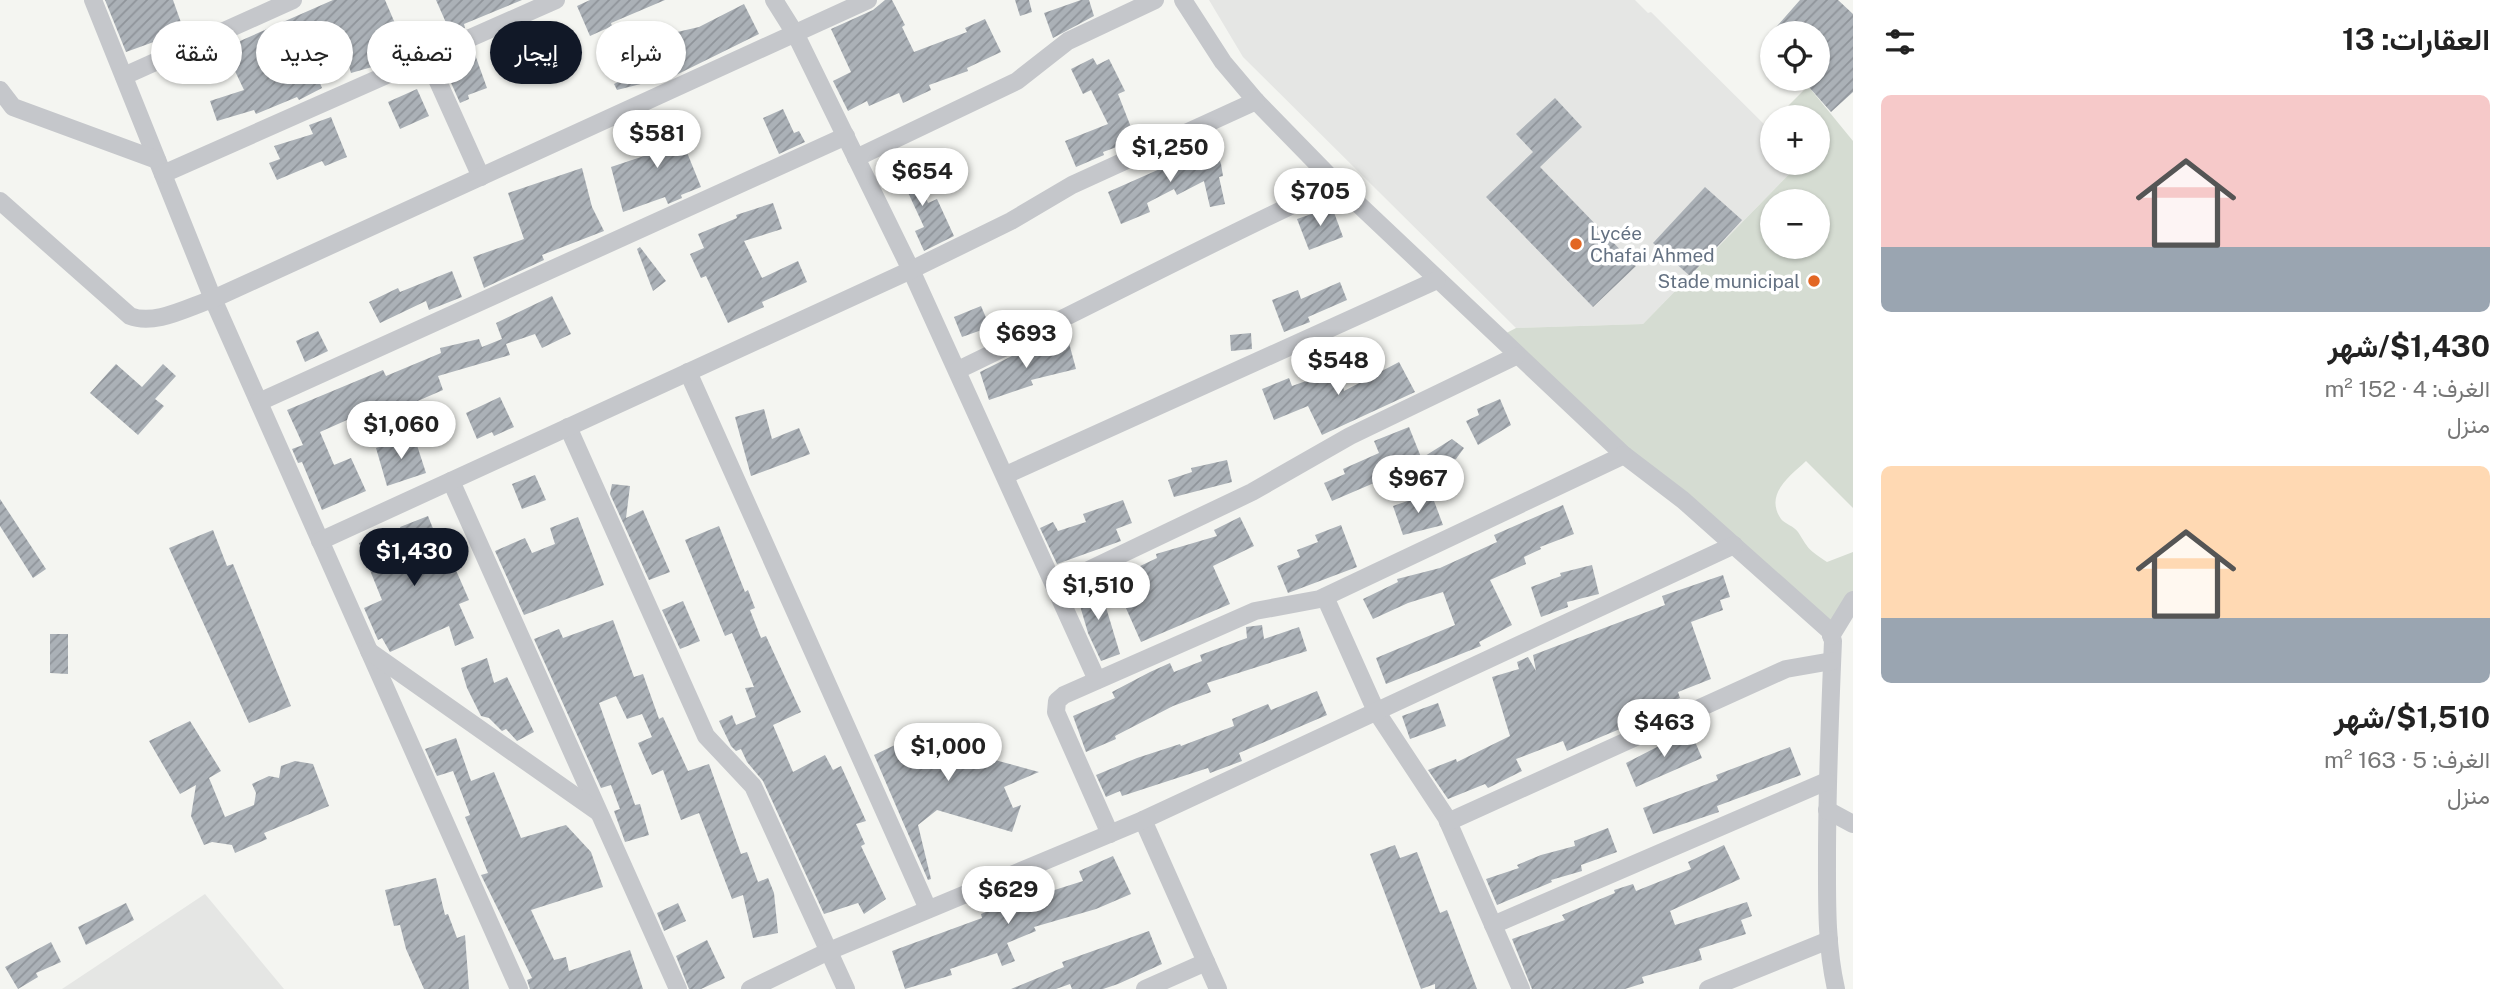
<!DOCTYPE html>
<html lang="ar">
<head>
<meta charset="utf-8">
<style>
	body { margin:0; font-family:"Public Sans",Vazirmatn,sans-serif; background:#f6f6f6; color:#222; direction:rtl; height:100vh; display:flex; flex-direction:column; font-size:26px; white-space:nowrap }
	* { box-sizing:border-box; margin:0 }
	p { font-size:23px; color:#767676 }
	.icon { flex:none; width:38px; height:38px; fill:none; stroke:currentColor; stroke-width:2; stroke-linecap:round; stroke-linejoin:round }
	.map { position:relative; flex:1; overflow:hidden; direction:ltr }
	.details { display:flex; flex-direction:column; background:#fff; width:665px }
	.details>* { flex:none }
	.hud { position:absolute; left:21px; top:21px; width:665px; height:63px; direction:rtl; display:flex; gap:14px }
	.controls { position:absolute; left:1760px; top:21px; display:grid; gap:14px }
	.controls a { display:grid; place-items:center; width:70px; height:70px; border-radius:50%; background:#fff; box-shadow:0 2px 5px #0004; font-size:35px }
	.price { position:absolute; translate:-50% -60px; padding:0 16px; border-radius:24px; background:#fff; color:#222; font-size:23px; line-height:46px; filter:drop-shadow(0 2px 4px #0008) }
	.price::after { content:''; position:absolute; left:50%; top:42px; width:21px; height:16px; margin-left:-10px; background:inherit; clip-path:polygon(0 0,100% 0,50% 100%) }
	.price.selected { background:#111827; color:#fff }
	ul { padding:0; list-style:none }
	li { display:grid; align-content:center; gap:14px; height:371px; padding:0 28px }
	li span { display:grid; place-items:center; height:217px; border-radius:10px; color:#555 }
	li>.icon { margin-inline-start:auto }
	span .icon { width:126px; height:126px; fill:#fffc; stroke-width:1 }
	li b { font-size:30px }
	h2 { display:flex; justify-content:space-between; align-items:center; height:84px; padding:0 28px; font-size:30px }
	.tag { padding:0 24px; border-radius:32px; background:#fff; box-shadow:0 2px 5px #0004; font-size:24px; line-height:63px }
	.tag.selected { background:#111827; color:#fff }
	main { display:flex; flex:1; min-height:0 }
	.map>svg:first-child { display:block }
</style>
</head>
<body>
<main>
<section class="details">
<h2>العقارات: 13<svg class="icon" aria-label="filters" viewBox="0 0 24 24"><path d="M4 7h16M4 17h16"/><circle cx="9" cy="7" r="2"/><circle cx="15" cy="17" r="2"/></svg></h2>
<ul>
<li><span style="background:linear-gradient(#f6c9c9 70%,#9aa5b1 0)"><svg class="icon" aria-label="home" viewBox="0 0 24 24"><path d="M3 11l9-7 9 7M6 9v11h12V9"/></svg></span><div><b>$1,430/شهر</b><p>الغرف: 4 · 152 m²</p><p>منزل</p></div></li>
<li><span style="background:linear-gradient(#ffd9b3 70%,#9aa5b1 0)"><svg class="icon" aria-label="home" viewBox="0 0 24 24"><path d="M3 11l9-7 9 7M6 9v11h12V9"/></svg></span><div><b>$1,510/شهر</b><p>الغرف: 5 · 163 m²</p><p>منزل</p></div></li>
</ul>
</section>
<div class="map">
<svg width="1853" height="989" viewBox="0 0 1853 989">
	<defs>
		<pattern id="building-hatch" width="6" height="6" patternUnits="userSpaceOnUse" patternTransform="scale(1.75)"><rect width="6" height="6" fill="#abb1b7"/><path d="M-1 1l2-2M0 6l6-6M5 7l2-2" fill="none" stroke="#8f949a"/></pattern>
	</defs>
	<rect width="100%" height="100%" fill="#f4f5f1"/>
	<g fill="#e5e6e4">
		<path d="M 1209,0 L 1635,0 L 1648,13 L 1651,12 L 1773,133 L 1773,163 L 1800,163 L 1643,324 L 1516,328 L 1243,57 Z"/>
		<path d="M 205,894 L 284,989 L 62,989 Z"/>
	</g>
	<path fill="#d5dcd2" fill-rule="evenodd" d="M 1808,86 L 1853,141 L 1853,508 L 1806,461 C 1790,476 1764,494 1781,519 C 1785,524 1794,526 1798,532 C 1810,551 1808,549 1827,562 L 1853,552 L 1853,598 L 1830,631 L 1497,338 L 1516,328 L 1643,324 L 1800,163 L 1818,163 L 1818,117 L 1777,117 ZM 1773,201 L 1818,201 L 1818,247 L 1773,247 Z"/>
	<g fill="url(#building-hatch)">
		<path d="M 105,0 L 173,0 L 184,31 L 126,52 Z"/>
		<path d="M 333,0 L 385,0 L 403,42 L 369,57 L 372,67 L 351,73 L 349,66 L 317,76 L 322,88 L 299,100 L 297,97 L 256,114 L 254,110 L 217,121 L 210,101 L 244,90 L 224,48 Z"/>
		<path d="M 436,0 L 522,0 L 464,24 L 465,28 L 451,34 Z"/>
		<path d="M 590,0 L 665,0 L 611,23 L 612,26 L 590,36 L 577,6 Z"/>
		<path d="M 885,0 L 892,0 L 905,25 L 902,27 L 914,52 L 967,32 L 965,28 L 985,19 L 1001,52 L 967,68 L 968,71 L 929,85 L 931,90 L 903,103 L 899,93 L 869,106 L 867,101 L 848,111 L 833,81 L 851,72 L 831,29 L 873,10 Z"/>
		<path d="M 1015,0 L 1029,0 L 1032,12 L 1020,16 Z"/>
		<path d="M 1081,0 L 1089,0 L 1094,16 L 1053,38 L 1044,13 Z"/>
		<path d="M 1800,0 L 1838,0 L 1853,14 L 1853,92 L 1831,112 L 1808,86 L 1818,79 L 1818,33 L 1771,33 Z"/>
		<path d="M 744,4 L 759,34 L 676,75 L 617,90 L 614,84 L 640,71 L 636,55 L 666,43 L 664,35 L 699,27 Z"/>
		<path d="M 473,49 L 487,88 L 468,95 L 469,99 L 460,103 L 444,67 L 452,64 L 450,60 Z"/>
		<path d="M 1093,58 L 1097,65 L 1109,59 L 1125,91 L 1118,94 L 1136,140 L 1103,152 L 1104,155 L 1076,167 L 1065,141 L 1108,124 L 1091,90 L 1083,94 L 1071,69 Z"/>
		<path d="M 417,89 L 429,116 L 400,129 L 388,102 Z"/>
		<path d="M 1555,98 L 1582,127 L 1540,167 L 1636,266 L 1593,307 L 1486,197 L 1533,152 L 1516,134 Z"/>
		<path d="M 783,109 L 794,133 L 799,131 L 805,142 L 779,154 L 763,118 Z"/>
		<path d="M 331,117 L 347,157 L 325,166 L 322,161 L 277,180 L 269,163 L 280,159 L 274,146 L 313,134 L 309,125 Z"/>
		<path d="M 680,121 L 692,148 L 686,150 L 701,187 L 681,195 L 682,198 L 668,204 L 665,197 L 623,212 L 611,167 L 647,155 L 639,138 Z"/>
		<path d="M 1214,145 L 1221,164 L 1223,176 L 1219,177 L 1225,204 L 1210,207 L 1204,181 L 1177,195 L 1174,189 L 1147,203 L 1150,212 L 1121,224 L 1108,192 Z"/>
		<path d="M 955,152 L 960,165 L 948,170 L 943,157 Z"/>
		<path d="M 910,161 L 928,203 L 937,199 L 954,236 L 924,251 L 915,231 L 924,227 L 905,186 L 895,190 L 887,171 Z"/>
		<path d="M 582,168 L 592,207 L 604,231 L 542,255 L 544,260 L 484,288 L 473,257 L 524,239 L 508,193 Z"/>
		<path d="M 1705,187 L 1742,220 L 1690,276 L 1653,243 Z"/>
		<path d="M 773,203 L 782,229 L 744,241 L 762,278 L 798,261 L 807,282 L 762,302 L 764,307 L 728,323 L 706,276 L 701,278 L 690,254 L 704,248 L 698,234 L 737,218 L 736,215 Z"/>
		<path d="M 1332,207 L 1343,237 L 1309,250 L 1297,219 Z"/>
		<path d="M 640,247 L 666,281 L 653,291 L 637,249 Z"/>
		<path d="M 452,271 L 462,297 L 429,310 L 426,301 L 380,323 L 369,302 L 398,288 L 400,292 Z"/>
		<path d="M 1340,282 L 1347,300 L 1308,317 L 1310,322 L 1284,332 L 1272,300 L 1298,290 L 1301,299 Z"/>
		<path d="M 552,296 L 571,334 L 542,348 L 535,334 L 506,344 L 510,355 L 438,376 L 443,390 L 360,426 L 356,416 L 320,432 L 334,465 L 351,458 L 366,491 L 322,510 L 302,462 L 298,463 L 292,449 L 303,445 L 287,410 L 383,370 L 386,376 L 441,353 L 440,348 L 479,339 L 482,347 L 502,339 L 496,323 Z"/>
		<path d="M 981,306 L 990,327 L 962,337 L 954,317 Z"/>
		<path d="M 318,331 L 328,351 L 305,362 L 296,341 Z"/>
		<path d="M 1251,333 L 1252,349 L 1231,351 L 1230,335 Z"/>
		<path d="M 1069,343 L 1076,369 L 1031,380 L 1033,385 L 989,400 L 980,372 L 1022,351 L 1023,354 Z"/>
		<path d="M 1399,362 L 1415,392 L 1322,435 L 1308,406 L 1274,420 L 1262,389 L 1289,378 L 1292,386 L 1323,375 L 1322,371 L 1339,368 L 1344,391 Z"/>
		<path d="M 116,364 L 142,387 L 163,364 L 176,376 L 155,399 L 164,406 L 138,435 L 90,393 Z"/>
		<path d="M 500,397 L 514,427 L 494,436 L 492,432 L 477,439 L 466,413 Z"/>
		<path d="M 1500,399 L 1511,425 L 1478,445 L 1466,421 L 1479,415 L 1477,409 Z"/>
		<path d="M 764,409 L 772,439 L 799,428 L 810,454 L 751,476 L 735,417 Z"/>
		<path d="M 1409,427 L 1423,462 L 1332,501 L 1324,483 L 1345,474 L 1343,469 L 1379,453 L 1374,441 Z"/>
		<path d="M 414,436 L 426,473 L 387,486 L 376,448 Z"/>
		<path d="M 1452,439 L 1464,448 L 1456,459 L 1432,470 L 1425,456 Z"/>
		<path d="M 1227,460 L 1232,482 L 1174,497 L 1168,480 L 1192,472 L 1191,468 Z"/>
		<path d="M 535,475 L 546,500 L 522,509 L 512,484 Z"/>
		<path d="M 612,484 L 630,486 L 626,518 L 643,510 L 670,572 L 649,580 L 610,494 Z"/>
		<path d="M 1431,493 L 1443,525 L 1403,535 L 1393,506 Z"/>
		<path d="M 0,499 L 46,569 L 33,578 L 0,526 Z"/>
		<path d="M 1123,500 L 1132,523 L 1116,529 L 1121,541 L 1057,564 L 1040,528 L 1053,522 L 1058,531 L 1086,522 L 1083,514 Z"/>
		<path d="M 1563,505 L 1574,534 L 1540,547 L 1541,549 L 1524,557 L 1526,564 L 1490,580 L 1512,625 L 1479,642 L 1481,646 L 1386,684 L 1376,658 L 1455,625 L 1443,592 L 1408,603 L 1373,619 L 1363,599 L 1398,582 L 1397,579 L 1440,568 L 1497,542 L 1494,535 Z"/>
		<path d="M 428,516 L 450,571 L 455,568 L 469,600 L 459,604 L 474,638 L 455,646 L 449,626 L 390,652 L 382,638 L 378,640 L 364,608 L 382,600 L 359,543 L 385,533 L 389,543 L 404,538 L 400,527 Z"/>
		<path d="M 578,517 L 604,585 L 524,615 L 495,551 L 525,538 L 532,553 L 555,544 L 550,528 Z"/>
		<path d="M 1240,517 L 1254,546 L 1213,566 L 1230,604 L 1141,642 L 1113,579 L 1157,558 L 1156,554 L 1217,536 L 1214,530 Z"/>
		<path d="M 1341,525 L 1357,567 L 1288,593 L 1277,566 L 1300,557 L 1297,550 L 1318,542 L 1315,535 Z"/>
		<path d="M 719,526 L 745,592 L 748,590 L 755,608 L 750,610 L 761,638 L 766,636 L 801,712 L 773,725 L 793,772 L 825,755 L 833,770 L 841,766 L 866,821 L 856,824 L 865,844 L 861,846 L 886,899 L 864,914 L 858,903 L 824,914 L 763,781 L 747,762 L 741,749 L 736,751 L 731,746 L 719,721 L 732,715 L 736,725 L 756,717 L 745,688 L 754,687 L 732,633 L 725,636 L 685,540 Z"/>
		<path d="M 213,530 L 227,566 L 233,564 L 291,706 L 249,723 L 169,548 Z"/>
		<path d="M 1592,565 L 1599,594 L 1567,602 L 1568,607 L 1541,617 L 1531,587 L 1561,576 L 1560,573 Z"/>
		<path d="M 1723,575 L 1730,597 L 1720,600 L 1723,610 L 1691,622 L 1711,679 L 1678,692 L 1680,698 L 1642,713 L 1644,719 L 1567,751 L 1563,741 L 1516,759 L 1522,771 L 1488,788 L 1485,784 L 1448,799 L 1428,770 L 1456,759 L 1457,762 L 1510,736 L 1492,677 L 1519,669 L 1517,662 L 1528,657 L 1536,671 L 1533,655 L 1665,605 L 1662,596 Z"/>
		<path d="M 1099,584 L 1120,654 L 1101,661 L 1088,633 L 1076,592 Z"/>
		<path d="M 683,601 L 700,641 L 680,649 L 662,610 Z"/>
		<path d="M 613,620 L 634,677 L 643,674 L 659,719 L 663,717 L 688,771 L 709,764 L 741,854 L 747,852 L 758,882 L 768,878 L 774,893 L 778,933 L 753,938 L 743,895 L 732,899 L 699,813 L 681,820 L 663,770 L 652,775 L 638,743 L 652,737 L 642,714 L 627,719 L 616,696 L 599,703 L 635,805 L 640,804 L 649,835 L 625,842 L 614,811 L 620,809 L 611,785 L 601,788 L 534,639 L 559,629 L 563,638 Z"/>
		<path d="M 1262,625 L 1264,639 L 1299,627 L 1307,651 L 1207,683 L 1211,692 L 1173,706 L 1115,736 L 1116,739 L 1086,752 L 1073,716 L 1115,698 L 1112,692 L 1150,672 L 1170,663 L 1174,672 L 1202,661 L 1200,655 L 1247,638 L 1246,627 Z"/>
		<path d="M 50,634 L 68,634 L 68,674 L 50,673 Z"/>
		<path d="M 487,658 L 494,683 L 507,677 L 534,732 L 517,741 L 506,729 L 502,731 L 489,718 L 481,716 L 467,688 L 461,668 Z"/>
		<path d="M 1317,691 L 1327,715 L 1239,753 L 1242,761 L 1210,773 L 1208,768 L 1122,796 L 1120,791 L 1106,797 L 1096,775 L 1137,758 L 1180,744 L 1181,746 L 1234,726 L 1232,719 L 1268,704 L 1271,710 Z"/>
		<path d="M 1438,703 L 1446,726 L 1410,739 L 1402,716 Z"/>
		<path d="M 190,721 L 221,771 L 209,778 L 225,817 L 254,805 L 256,793 L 252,784 L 269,776 L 279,778 L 281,766 L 295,761 L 313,764 L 329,806 L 264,833 L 267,839 L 235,853 L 232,845 L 212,842 L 204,845 L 191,816 L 196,785 L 180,794 L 149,741 Z"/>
		<path d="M 939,724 L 942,729 L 974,739 L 973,754 L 1039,772 L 1004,787 L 1013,808 L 1021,805 L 1012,832 L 937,810 L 918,825 L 931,879 L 928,880 L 874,755 Z"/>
		<path d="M 1690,730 L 1702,758 L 1636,787 L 1626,763 Z"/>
		<path d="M 456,738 L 471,781 L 494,772 L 521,838 L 566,825 L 591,852 L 603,887 L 531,910 L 554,960 L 566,957 L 569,971 L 630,950 L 643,989 L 530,989 L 527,980 L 532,978 L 481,875 L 488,873 L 465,817 L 470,815 L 453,771 L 437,776 L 425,749 Z"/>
		<path d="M 1790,747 L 1801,775 L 1717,806 L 1719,812 L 1653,834 L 1643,808 L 1718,780 L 1716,775 Z"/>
		<path d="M 1608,828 L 1617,852 L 1581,865 L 1582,871 L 1551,880 L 1552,882 L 1497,905 L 1486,879 L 1519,868 L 1517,865 L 1541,855 L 1575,846 L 1574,841 Z"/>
		<path d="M 1395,845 L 1400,858 L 1417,852 L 1440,913 L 1447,910 L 1477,989 L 1435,989 L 1435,984 L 1421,989 L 1370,854 Z"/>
		<path d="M 1724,845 L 1740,879 L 1670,911 L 1675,925 L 1747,902 L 1752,916 L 1741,920 L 1746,934 L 1699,949 L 1702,960 L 1642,977 L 1644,983 L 1625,989 L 1532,989 L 1512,939 L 1565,920 L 1562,915 L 1615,893 L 1614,890 L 1633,884 L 1636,891 L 1691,869 L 1688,862 Z"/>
		<path d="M 1113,856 L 1131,894 L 1096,909 L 1034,927 L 1036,931 L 1007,943 L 1015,961 L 1002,966 L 997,953 L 950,969 L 952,975 L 905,989 L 892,951 L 982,918 L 981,914 L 1022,897 L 1023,900 L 1083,881 L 1079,871 Z"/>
		<path d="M 436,878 L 445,915 L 448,914 L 457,938 L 465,935 L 469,989 L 424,989 L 406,949 L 400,925 L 394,926 L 385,890 Z"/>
		<path d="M 126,903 L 134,920 L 86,945 L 78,927 Z"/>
		<path d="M 678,903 L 686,921 L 664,931 L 657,913 Z"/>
		<path d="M 1149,931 L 1162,964 L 1118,984 L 1103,989 L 1072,989 L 1070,984 L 1056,989 L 1011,989 L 1064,967 L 1062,962 Z"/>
		<path d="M 707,940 L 725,978 L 701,989 L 689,989 L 676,956 Z"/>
		<path d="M 51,942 L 61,962 L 36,973 L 38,977 L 18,989 L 5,967 Z"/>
	</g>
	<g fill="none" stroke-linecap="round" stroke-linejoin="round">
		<g stroke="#c5c7cb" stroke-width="18">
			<path d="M 93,0 L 213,299 L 519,989"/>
			<path d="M 774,0 L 796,35 L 911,270 L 1097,680"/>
			<path d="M 1183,0 L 1223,62 L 1256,101 L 1337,184 L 1624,455 L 1683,500 L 1830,631 L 1833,641 C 1830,712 1827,784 1827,856 C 1827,900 1826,945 1836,989"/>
			<path d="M 427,57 L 481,177"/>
			<path d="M 124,76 L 293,0"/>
			<path d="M 0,90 L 13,107 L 157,160"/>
			<path d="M 856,158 L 1017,81 L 1068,41 L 1155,0"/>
			<path d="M 163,174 L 556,0"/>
			<path d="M 0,201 L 130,316 C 155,326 188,307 213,299 L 868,0"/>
			<path d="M 958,370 C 1085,309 1209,243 1337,184"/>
			<path d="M 688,372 L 928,909"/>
			<path d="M 259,402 L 846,136"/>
			<path d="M 568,427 L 706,736 L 753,786 L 846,989"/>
			<path d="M 1006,475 L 1437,280"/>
			<path d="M 451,481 L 678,989"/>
			<path d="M 320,541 L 911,270 L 1011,221 L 1072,185 L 1256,101"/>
			<path d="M 1055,586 L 1252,492 L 1350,436 L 1516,356"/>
			<path d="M 1325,597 L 1376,711 L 1446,817 L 1521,989"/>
			<path d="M 1831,636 L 1853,600"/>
			<path d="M 369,651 L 598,812"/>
			<path d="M 1827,810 L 1853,824"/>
			<path d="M 1143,820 L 1218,989"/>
			<path d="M 1448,822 L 1786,669 L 1832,661"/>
			<path d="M 1110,834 L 1056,712 L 1057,701 L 1064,695 L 1255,611 L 1320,599 L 1624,455"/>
			<path d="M 1493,925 L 1827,781"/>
			<path d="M 750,989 L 829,951 L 1143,820 L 1734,545"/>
			<path d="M 1145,989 L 1206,962"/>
			<path d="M 1708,989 L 1829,940"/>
		</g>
	</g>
	<g fill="#e26724" stroke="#fff" stroke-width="2.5">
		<circle cx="1576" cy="244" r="7"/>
		<circle cx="1814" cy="281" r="7"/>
	</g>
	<g text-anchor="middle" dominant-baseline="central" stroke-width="7" stroke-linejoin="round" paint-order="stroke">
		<g font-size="19" fill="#647182" stroke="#fff" text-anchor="start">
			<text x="1590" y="233">Lycée<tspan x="1590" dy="22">Chafai Ahmed</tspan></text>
			<text x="1800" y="281" text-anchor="end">Stade municipal</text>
		</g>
	</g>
</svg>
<div class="controls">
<a><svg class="icon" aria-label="locate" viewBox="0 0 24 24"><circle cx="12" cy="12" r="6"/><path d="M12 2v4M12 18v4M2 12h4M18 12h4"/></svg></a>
<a>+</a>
<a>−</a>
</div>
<b class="price" style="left:657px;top:170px">$581</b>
<b class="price" style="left:1170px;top:184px">$1,250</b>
<b class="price" style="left:922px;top:208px">$654</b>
<b class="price" style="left:1320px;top:228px">$705</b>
<b class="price" style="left:1026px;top:370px">$693</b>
<b class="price" style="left:1338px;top:397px">$548</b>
<b class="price" style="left:401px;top:461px">$1,060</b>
<b class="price" style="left:1418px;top:515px">$967</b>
<b class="price selected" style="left:414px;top:588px">$1,430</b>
<b class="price" style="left:1098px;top:622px">$1,510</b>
<b class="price" style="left:1664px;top:759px">$463</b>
<b class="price" style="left:948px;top:783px">$1,000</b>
<b class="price" style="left:1008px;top:926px">$629</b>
<div class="hud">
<a class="tag">شراء</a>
<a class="tag selected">إيجار</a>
<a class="tag">تصفية</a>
<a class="tag">جديد</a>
<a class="tag">شقة</a>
</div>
</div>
</main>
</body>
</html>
